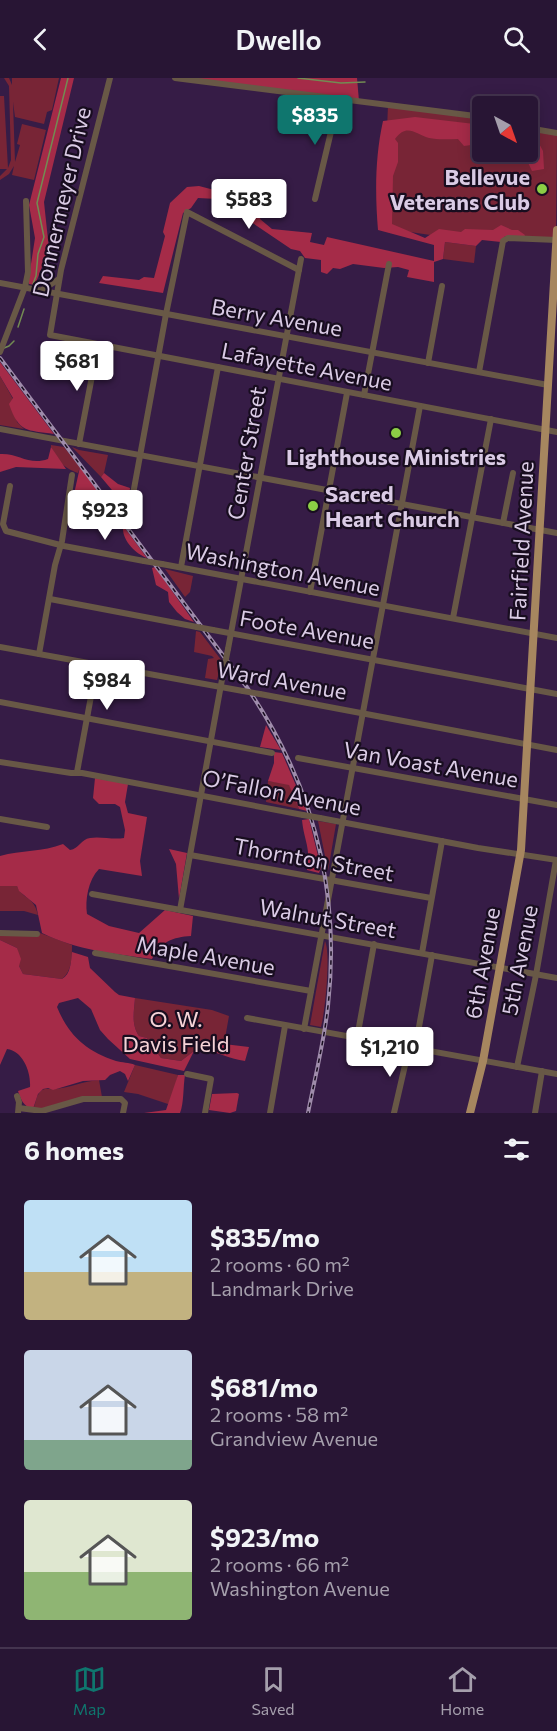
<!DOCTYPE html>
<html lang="en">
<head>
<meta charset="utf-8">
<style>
	body { margin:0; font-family:Commissioner,sans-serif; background:#342240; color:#f1f3f6; height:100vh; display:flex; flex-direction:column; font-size:22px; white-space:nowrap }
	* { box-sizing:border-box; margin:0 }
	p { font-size:20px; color:#a59fac }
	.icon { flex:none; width:33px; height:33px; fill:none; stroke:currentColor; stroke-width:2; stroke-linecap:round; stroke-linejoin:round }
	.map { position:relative; height:1035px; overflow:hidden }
	.sheet { display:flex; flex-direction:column; background:#281534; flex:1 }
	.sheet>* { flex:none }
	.needle { width:39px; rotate:140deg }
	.controls { position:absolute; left:472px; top:18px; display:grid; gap:12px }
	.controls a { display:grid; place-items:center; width:66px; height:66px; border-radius:6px; background:#281534; box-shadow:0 3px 15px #0003,0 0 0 2px #44344f; font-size:30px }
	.price { position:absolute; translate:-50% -51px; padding:0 14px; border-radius:6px; background:#fff; color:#222; font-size:20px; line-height:39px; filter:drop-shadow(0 2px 3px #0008) }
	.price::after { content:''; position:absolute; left:50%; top:36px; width:18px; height:14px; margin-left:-9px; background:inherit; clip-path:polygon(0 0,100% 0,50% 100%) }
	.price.active { background:#0f766e; color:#fff }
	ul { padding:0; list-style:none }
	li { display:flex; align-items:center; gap:18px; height:150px; padding:0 24px }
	li span { display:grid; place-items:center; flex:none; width:168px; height:120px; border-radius:6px; color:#555 }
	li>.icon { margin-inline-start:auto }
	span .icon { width:72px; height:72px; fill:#fffc; stroke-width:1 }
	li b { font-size:26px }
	h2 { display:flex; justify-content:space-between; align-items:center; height:72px; padding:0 24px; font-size:26px }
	header { display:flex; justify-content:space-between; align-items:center; height:78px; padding:0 24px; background:#281534; font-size:27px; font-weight:600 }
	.tabs { display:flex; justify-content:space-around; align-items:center; height:84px; border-top:2px solid #44344f; background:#281534; font-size:16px; color:#a59fac }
	.tabs a { display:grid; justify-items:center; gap:3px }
	.tabs .active { color:#0f766e }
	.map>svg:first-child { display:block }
</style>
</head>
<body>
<header><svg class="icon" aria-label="back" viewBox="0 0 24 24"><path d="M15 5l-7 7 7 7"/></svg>Dwello<svg class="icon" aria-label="search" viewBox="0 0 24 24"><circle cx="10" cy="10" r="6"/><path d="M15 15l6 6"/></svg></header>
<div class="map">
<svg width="557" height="1035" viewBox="0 0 557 1035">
	<rect width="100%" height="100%" fill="#361c46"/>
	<g fill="#782536">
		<path d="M 4,0 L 9,0 L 12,7 L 12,0 L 59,0 L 52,32 L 47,34 L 44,46 L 15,39 L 13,24 L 15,84 L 20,67 L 17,66 L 22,46 L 46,52 L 34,102 L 12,97 L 14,88 L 9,96 L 0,102 L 0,98 L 7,91 L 0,91 L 0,18 L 4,18 L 8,90 L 11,82 L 9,8 Z"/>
		<path d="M 388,27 L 483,39 L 483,74 L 528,74 L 528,50 L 557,55 L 556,162 L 444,159 L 383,150 Z"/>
		<path d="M 445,164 L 476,168 L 474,185 L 443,181 Z"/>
		<path d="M 0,298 L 13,321 L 17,344 L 24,351 L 0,347 Z"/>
		<path d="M 51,367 L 64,369 L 80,389 L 78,395 C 62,389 59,384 51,369 Z"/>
		<path d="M 72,369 L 79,372 L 108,377 L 104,395 L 101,399 Z"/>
		<path d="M 165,491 L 193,498 L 190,514 L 185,519 Z"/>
		<path d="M 196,553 L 200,554 L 222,583 L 217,602 L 205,600 L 208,581 L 214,580 L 212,578 L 194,574 Z"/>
		<path d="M 268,703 L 289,706 L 299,731 L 266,724 Z"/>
		<path d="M 318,743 L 336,746 L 328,793 Z"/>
		<path d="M 11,807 L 17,808 C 22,821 34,818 38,837 L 24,833 L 0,833 L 0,808 Z"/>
		<path d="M 40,855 L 72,867 C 72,879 72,893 62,901 L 23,896 L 19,888 L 17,870 L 0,862 L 0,858 L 39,858 Z"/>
		<path d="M 325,863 C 331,876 325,934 321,949 L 310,947 Z"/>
		<path d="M 135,920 L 212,932 L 229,938 L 224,966 L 194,973 L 181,983 L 161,980 L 147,960 L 139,958 C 131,946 134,934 135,920 Z"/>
		<path d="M 135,987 L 178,997 L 171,1024 L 168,1026 L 138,1016 L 124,1014 Z"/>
		<path d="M 99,1002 L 102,1019 L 45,1031 L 33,1031 C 36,1025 36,1017 41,1013 C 46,1009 50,1012 55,1011 C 70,1010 83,1003 99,1002 Z"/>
	</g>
	<g fill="#a52b48">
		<path d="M 61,0 L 74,0 L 44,124 L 49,171 L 35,207 L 29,206 L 29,199 L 35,160 L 29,127 Z"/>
		<path d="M 175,0 L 357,0 L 359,23 Z"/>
		<path d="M 415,39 L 483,47 L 483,70 L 478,66 L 464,68 L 458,61 C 449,61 438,62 429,60 C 415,56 407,45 395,61 L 398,65 L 398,84 L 393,98 L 392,146 L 425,160 L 439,151 L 461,154 L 465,151 L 493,152 L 501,147 L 512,152 L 518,152 L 525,157 L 524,159 L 505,158 L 501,164 L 482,162 L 476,168 L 445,164 L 443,181 L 434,184 L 434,204 L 407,199 L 409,192 L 398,189 L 384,190 L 353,186 L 340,191 L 333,190 L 327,196 L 321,194 L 321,182 L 305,180 L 300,173 L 291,171 L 217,121 L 198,120 L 191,130 L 183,135 L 163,215 L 99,205 L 103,198 L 139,202 L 144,199 L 154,200 L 165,158 L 163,154 L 170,125 L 187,109 L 199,108 L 249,121 L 253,118 L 264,123 L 260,141 L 272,151 L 312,155 L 310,164 L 324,167 L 327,159 L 434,183 L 434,167 L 378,152 C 375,116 375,79 383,43 Z"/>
		<path d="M 528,55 L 534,56 L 543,73 L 544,91 L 532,93 L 523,74 L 488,74 L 528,74 Z"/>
		<path d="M 0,284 L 54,356 C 27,352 19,355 9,326 L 13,320 L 0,298 Z"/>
		<path d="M 51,369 L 66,391 L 16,389 L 0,394 L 0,376 C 19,375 29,388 48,381 Z"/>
		<path d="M 80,389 L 147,480 C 136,476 123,463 123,451 L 98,444 L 101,431 L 93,424 L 92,419 L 74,416 Z"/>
		<path d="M 104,395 L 118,406 L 130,410 L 127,430 L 101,399 Z"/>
		<path d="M 155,489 L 194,544 L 185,541 L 177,534 L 169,524 L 168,514 L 156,507 L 152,490 Z"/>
		<path d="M 266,647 L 281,672 L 260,669 Z"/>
		<path d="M 274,674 L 282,675 L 307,733 L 299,731 L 289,707 L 268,703 L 274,685 Z"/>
		<path d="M 95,700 L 128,706 L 125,724 L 128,735 L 147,739 L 140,783 L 142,798 L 99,791 C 88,802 85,822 87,836 L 109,848 L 139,855 L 165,832 L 193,838 L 191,858 C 173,859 160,864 152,881 C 111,875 79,873 42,855 L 36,827 L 19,813 L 17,808 L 0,808 L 0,778 C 21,772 43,774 63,766 L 70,772 C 79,771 81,761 90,760 C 100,758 113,762 124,760 L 125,752 L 120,729 L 115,726 L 99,726 L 93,720 Z"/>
		<path d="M 309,741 L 321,790 L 319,795 L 307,792 C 311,769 304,763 302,742 Z"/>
		<path d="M 169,771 L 187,775 L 179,821 L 176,786 Z"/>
		<path d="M 0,862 L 17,870 L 21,881 L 19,888 L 23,896 L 62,901 C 71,896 71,883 72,874 L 88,879 L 90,890 L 115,914 L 119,917 L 135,920 C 134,934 131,946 139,958 L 147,960 L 161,980 L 181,983 L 194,973 L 184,993 L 130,981 L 108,961 L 100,952 L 91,931 L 78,920 L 59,925 L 57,929 C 69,958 86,973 116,983 C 122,985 129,984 135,987 L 128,1003 L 125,996 L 120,993 L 110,997 L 105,1002 L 83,1003 L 53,1012 L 48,1010 L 43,1011 L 38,1016 L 33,1031 C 23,1028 21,1022 18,1013 L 30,1009 C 31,994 23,973 7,971 L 0,987 Z"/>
		<path d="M 224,966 L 249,969 L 245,983 C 230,981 218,974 203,972 Z"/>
		<path d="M 178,997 L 185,997 C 183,1009 184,1025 180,1035 L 144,1035 L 166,1032 Z"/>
		<path d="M 237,1015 L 239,1016 L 236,1033 L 230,1035 L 209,1032 L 212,1016 Z"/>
	</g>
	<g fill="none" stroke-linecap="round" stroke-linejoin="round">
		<g stroke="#738b53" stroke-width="1.5">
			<path d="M 298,0 L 341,5 L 365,4"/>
			<path d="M 33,206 L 36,198 L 38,176 L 44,159 L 37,125 L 68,0"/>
			<path d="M 18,249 L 24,231"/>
			<path d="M 4,270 L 9,268 L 14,263"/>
		</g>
		<g stroke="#685846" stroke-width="6">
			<path d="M 110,0 L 61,192 L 50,257 L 557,354"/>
			<path d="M 175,0 L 483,39"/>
			<path d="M 528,50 L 557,55"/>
			<path d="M 315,121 L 339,20"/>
			<path d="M 0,205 L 548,307"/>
			<path d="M 42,212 L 59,201"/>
			<path d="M 0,274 L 25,209 L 28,194 L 26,123"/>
			<path d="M 428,285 L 442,208"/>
			<path d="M 479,294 L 503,163 L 508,160 L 557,162"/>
			<path d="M 364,317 L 389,186"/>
			<path d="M 0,351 L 557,455"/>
			<path d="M 79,366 L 98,267"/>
			<path d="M 10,408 L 3,446 L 6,453 L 64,468 L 144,483"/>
			<path d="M 129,438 L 166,236 L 187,134 L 299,192"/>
			<path d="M 503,445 L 513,395"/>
			<path d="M 162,486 L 557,560"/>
			<path d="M 181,489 L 218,289"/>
			<path d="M 310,514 L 347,315"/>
			<path d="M 50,521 L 197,549"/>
			<path d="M 453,540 L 491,341"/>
			<path d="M 213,552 L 557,616"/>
			<path d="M 0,569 L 243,613"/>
			<path d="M 228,571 L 301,181"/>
			<path d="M 39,576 L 55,487 L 62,463 L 72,397"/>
			<path d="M 260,616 L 557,672"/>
			<path d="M 0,624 L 272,675"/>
			<path d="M 298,680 L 557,727"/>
			<path d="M 0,684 L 71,695 L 82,695 L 303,737"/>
			<path d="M 77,694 L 97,586"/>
			<path d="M 320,740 L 478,770 L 557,782"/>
			<path d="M 0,741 L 47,749"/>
			<path d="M 190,777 L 431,820"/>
			<path d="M 92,816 L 557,900"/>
			<path d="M 180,832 L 223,596"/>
			<path d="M 0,855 L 37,856"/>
			<path d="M 95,875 L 311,913"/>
			<path d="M 422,875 L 442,763"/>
			<path d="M 247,940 L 557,996"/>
			<path d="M 304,951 L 420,328"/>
			<path d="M 357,960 L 374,866"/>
			<path d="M 415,971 L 432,877"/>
			<path d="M 517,989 L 536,897 L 556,782"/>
			<path d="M 187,996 L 211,1001 L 205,1035"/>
			<path d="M 17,1018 L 19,1024 L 18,1035"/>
			<path d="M 19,1030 L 42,1033 L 83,1021 L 121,1021 L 125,1025 L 123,1035"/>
			<path d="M 270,1035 L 285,948"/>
			<path d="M 394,1035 L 409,970"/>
			<path d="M 535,1035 L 542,993"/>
		</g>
		<path stroke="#a6865f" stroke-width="8" d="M 470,1035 L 483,983 L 521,772 L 557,152"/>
		<g stroke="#9f8cab" stroke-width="4">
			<path id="rail" d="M 0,280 L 246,608 C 312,704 341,811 328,928 C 324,964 315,999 308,1035"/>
		</g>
		<use href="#rail" stroke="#180d1f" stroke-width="1.5" stroke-dasharray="4.5" stroke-linecap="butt"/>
		<g stroke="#685846" stroke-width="6">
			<path d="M 144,483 L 162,486"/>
			<path d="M 197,549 L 213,552"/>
			<path d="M 223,596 L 228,571"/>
			<path d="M 243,613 L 260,616"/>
			<path d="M 303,737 L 320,740"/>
		</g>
	</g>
	<g fill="#8cce45" stroke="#180d1f" stroke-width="2">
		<circle cx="542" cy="111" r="6"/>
		<circle cx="396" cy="355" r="6"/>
		<circle cx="313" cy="428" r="6"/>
	</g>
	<g text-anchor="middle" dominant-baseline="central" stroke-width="4.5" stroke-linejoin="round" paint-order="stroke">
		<g font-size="22" font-weight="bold" fill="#dacbe5" stroke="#180d1f" text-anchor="end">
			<text x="530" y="98">Bellevue<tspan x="530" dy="25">Veterans Club</tspan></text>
			<text x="396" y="378" text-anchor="middle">Lighthouse Ministries</text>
			<text x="325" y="415" text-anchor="start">Sacred<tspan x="325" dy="25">Heart Church</tspan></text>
		</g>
		<g font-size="22" fill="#dacbe5" stroke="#180d1f">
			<text transform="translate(61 124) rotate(-77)">Donnermeyer Drive</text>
			<text transform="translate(277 239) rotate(10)">Berry Avenue</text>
			<text transform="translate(307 288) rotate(11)">Lafayette Avenue</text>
			<text transform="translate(246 375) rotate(-80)">Center Street</text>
			<text transform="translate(521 463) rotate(-87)">Fairfield Avenue</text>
			<text transform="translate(283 491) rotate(11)">Washington Avenue</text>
			<text transform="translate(307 551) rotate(10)">Foote Avenue</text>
			<text transform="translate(282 602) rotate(10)">Ward Avenue</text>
			<text transform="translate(431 686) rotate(10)">Van Voast Avenue</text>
			<text transform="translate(282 714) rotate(11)">O’Fallon Avenue</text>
			<text transform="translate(314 781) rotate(10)">Thornton Street</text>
			<text transform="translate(328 840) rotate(10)">Walnut Street</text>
			<text transform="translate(206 877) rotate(10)">Maple Avenue</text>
			<text transform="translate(519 882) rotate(-79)">5th Avenue</text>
			<text transform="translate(482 885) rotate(-80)">6th Avenue</text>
		</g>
		<g font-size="22" fill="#f5d3d7" stroke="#180d1f">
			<text x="176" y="940">O. W.<tspan x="176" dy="25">Davis Field</tspan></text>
		</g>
	</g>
</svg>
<div class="controls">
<a><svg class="needle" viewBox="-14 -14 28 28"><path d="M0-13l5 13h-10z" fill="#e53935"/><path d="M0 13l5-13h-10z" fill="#a59fac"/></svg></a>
</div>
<b class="price active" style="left:315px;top:68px">$835</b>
<b class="price" style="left:249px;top:152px">$583</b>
<b class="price" style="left:77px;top:314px">$681</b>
<b class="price" style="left:105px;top:463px">$923</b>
<b class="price" style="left:107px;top:633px">$984</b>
<b class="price" style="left:390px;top:1000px">$1,210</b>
</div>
<section class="sheet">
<h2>6 homes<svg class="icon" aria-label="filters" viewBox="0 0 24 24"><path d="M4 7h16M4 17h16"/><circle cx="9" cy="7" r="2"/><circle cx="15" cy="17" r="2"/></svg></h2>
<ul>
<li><span style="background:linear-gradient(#bfe0f5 60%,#c2b280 0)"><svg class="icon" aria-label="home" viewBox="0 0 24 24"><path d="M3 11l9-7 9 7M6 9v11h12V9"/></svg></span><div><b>$835/mo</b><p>2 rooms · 60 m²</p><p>Landmark Drive</p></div></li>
<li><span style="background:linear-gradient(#c9d6e8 75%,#7fa58c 0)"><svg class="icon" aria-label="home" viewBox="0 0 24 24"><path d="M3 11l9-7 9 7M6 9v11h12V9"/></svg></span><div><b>$681/mo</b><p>2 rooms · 58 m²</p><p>Grandview Avenue</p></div></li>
<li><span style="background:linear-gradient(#dfe7d0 60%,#8fb573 0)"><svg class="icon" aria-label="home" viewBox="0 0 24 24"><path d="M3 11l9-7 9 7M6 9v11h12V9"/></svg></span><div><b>$923/mo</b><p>2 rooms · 66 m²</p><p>Washington Avenue</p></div></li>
</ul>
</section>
<nav class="tabs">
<a class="active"><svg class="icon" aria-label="map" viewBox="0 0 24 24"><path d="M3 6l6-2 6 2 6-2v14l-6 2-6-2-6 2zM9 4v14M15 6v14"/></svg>Map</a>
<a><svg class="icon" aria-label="saved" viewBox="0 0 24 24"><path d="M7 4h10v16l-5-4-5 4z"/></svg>Saved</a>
<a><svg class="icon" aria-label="home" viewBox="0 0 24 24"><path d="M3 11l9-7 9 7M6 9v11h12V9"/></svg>Home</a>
</nav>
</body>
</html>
